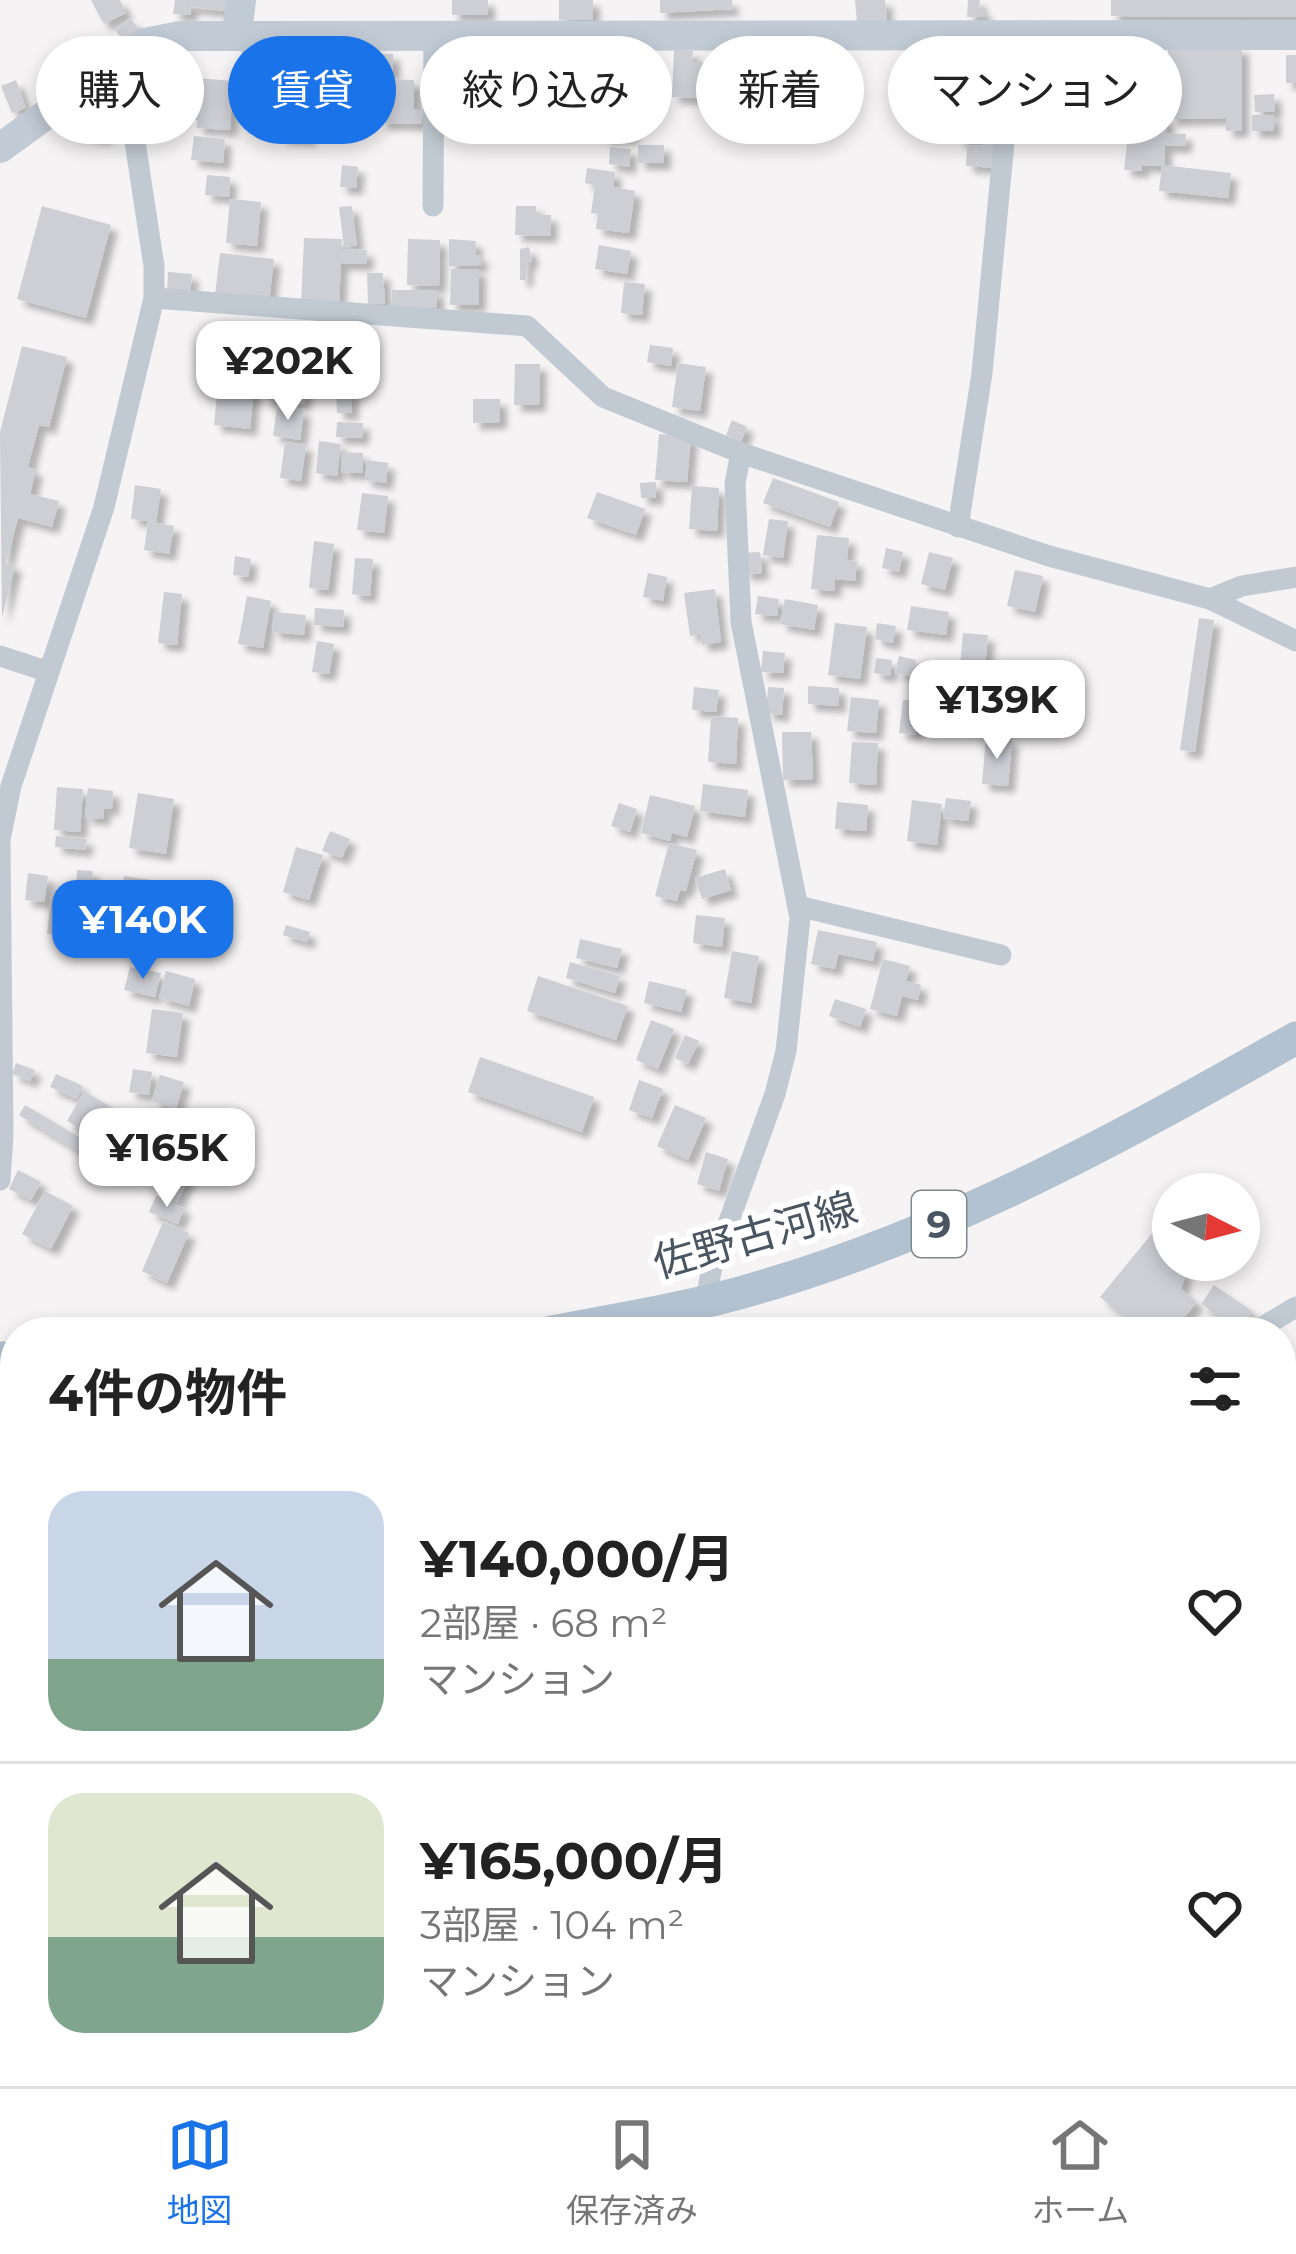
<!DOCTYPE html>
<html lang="ja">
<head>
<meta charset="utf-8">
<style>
	body { margin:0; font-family:Montserrat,"Noto Sans JP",sans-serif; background:#f6f6f6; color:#222; height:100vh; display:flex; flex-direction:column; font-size:45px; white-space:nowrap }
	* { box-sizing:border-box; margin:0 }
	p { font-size:39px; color:#767676 }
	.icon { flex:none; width:66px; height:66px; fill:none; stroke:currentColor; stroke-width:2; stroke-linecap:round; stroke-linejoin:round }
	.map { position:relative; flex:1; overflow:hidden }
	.details { position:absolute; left:0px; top:1317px; width:1296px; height:771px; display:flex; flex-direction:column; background:#fff; border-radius:48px 48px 0 0; box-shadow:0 6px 18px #0003 }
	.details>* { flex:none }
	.top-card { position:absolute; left:36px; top:36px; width:1224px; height:108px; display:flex; gap:24px }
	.needle { width:78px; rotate:96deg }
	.tools { position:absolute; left:1152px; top:1173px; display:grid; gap:24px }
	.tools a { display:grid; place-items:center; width:108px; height:108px; border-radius:50%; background:#fff; box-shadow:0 6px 18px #0003; font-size:60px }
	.price { position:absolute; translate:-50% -102px; padding:0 27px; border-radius:24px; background:#fff; color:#222; font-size:39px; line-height:78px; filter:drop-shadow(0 3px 6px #0008) }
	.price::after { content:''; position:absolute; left:50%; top:72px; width:36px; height:27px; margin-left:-18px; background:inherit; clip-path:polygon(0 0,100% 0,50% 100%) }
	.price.selected { background:#1a73e8; color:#fff }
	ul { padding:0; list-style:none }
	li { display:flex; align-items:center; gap:36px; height:300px; padding:0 48px }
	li+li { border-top:3px solid #e0e0e0 }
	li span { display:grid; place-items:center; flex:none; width:336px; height:240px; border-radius:36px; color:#555 }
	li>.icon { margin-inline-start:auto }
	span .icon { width:144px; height:144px; fill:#fffc; stroke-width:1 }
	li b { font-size:51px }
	h2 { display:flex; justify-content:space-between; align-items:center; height:144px; padding:0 48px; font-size:51px }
	.pill { padding:0 42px; border-radius:54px; background:#fff; box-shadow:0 6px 18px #0003; font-size:42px; line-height:108px }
	.pill.selected { background:#1a73e8; color:#fff }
	.menu { display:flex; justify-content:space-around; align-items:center; height:168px; border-top:3px solid #e0e0e0; background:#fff; font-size:33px; color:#767676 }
	.menu a { display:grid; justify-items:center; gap:6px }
	.menu .selected { color:#1a73e8 }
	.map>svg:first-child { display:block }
</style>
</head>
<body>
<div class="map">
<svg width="1296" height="2086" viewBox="0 0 1296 2086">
	<defs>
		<filter id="shadow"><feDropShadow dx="7" dy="7" stdDeviation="3" flood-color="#0004"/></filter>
	</defs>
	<rect width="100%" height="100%" fill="#f5f3f3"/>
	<g fill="#cdcfd5" filter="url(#shadow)">
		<path d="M 91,0 L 120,0 L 126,13 L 104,24 Z"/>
		<path d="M 175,0 L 227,0 L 226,11 L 191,7 L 190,15 L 173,14 Z"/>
		<rect x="452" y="0" width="36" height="15"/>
		<rect x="559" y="0" width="34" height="20"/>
		<path d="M 660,0 L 732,0 L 732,9 L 660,13 Z"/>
		<path d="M 855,0 L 885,0 L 887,20 L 857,22 Z"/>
		<path d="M 968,0 L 980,0 L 979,10 L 985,10 L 985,17 L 967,17 Z"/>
		<path d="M 1111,0 L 1296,0 L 1296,17 L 1111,16 Z"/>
		<path d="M 130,18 L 139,29 L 123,41 L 115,30 Z"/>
		<path d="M 241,46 L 272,49 L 276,79 L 244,77 Z"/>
		<path d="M 572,46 L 605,48 L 605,59 L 610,60 L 610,73 L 605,73 L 605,79 L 571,77 Z"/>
		<path d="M 721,47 L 747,51 L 745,63 L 751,63 L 751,51 L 777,52 L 771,111 L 779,110 L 781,125 L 742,129 L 744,71 L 718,67 Z"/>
		<path d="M 1242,47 L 1242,130 L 1226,131 L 1226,118 L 1170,119 L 1168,49 Z"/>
		<path d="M 347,49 L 378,49 L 377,54 L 393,54 L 393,74 L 348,74 Z"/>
		<path d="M 568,50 L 567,89 L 542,87 L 542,51 Z"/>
		<path d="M 674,50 L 693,51 L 692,62 L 705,62 L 703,98 L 672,97 Z"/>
		<path d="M 969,52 L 994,52 L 992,114 L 996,114 L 996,131 L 991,130 L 991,142 L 958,141 L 962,118 L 955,118 L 956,84 L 968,84 Z"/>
		<rect x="1286" y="55" width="10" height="28"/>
		<path d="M 197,78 L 233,81 L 230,130 L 197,128 L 197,120 L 193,120 Z"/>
		<path d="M 381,79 L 414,80 L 414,109 L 422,109 L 421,124 L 380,123 Z"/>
		<path d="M 16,80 L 26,108 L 12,113 L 1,86 Z"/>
		<path d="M 603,94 L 632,94 L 632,137 L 603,138 Z"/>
		<path d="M 1274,94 L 1275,112 L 1255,112 L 1254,95 Z"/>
		<path d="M 282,109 L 309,111 L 308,139 L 280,137 Z"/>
		<rect x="1252" y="115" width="22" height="16"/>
		<path d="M 1130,116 L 1167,117 L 1166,133 L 1186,134 L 1185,146 L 1165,146 L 1165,166 L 1142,165 L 1142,171 L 1124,170 Z"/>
		<path d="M 75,117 L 106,122 L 104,138 L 72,133 Z"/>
		<path d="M 194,136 L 225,139 L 223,163 L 191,160 Z"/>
		<path d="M 997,144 L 996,168 L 966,166 L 967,146 Z"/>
		<rect x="638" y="145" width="26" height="18"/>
		<path d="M 610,147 L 631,149 L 629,167 L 609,164 Z"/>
		<path d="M 342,165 L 358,167 L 356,188 L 340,187 Z"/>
		<path d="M 1162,165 L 1231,173 L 1228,198 L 1159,191 Z"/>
		<path d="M 587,168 L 615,172 L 613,187 L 635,191 L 629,233 L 596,229 L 598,214 L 591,213 L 595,185 L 585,183 Z"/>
		<path d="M 207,175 L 230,177 L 229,197 L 205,195 Z"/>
		<path d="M 230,199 L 261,202 L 257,246 L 226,243 Z"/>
		<path d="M 42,206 L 111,225 L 86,318 L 17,299 Z"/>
		<path d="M 352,206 L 357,245 L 344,247 L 339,207 Z"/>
		<path d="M 516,206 L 536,206 L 536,215 L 551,215 L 550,236 L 515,235 Z"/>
		<path d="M 304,238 L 342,239 L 341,249 L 367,250 L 366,264 L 341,263 L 339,306 L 301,305 Z"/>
		<path d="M 408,239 L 440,240 L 439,286 L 407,285 Z"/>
		<path d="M 449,239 L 476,241 L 475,256 L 481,255 L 481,265 L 449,266 Z"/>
		<path d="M 599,245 L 631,251 L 627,274 L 595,269 Z"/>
		<path d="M 529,247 L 532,261 L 527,262 L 526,280 L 520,280 L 520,249 Z"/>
		<path d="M 220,253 L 274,259 L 269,302 L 215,295 Z"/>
		<path d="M 451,269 L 479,269 L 479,305 L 450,305 Z"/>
		<path d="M 168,272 L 192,274 L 190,295 L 167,293 Z"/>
		<path d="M 367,273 L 383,273 L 385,304 L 368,304 Z"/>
		<path d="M 624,282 L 645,284 L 642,315 L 621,313 Z"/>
		<path d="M 392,290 L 437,290 L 437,308 L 391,308 Z"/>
		<path d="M 265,324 L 284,327 L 282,336 L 288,337 L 285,366 L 260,362 Z"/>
		<path d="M 328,332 L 347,335 L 341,372 L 322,369 Z"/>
		<path d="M 650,345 L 673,348 L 671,366 L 647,362 Z"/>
		<path d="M 22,346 L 67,357 L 49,427 L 39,425 L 28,467 L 36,470 L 30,494 L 59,501 L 52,527 L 18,518 L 6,563 L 15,565 L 2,618 L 0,432 Z"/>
		<path d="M 678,363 L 706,367 L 700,411 L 672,407 Z"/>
		<path d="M 515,364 L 540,364 L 539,405 L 514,405 Z"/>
		<path d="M 218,383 L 254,386 L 250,429 L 214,425 Z"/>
		<path d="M 267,384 L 306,387 L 304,404 L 266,400 Z"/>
		<path d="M 336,390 L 352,390 L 352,413 L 337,413 Z"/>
		<path d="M 473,399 L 500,399 L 500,422 L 473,423 Z"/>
		<path d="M 277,406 L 304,410 L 300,440 L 273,436 Z"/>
		<path d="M 732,420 L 747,427 L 741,442 L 726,435 Z"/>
		<path d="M 337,422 L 363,423 L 362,438 L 336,437 Z"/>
		<path d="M 659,434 L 691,436 L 687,482 L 655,480 Z"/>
		<path d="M 319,441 L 341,444 L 337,476 L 316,473 Z"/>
		<path d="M 285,442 L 306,445 L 301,481 L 280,478 Z"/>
		<path d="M 341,452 L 363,453 L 363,473 L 341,472 Z"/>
		<path d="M 367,460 L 388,463 L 386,483 L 365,480 Z"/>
		<path d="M 773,478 L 839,502 L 830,527 L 763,503 Z"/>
		<path d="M 656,482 L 656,498 L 641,498 L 640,483 Z"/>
		<path d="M 135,485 L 161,489 L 156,523 L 174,526 L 169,554 L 144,550 L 148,521 L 131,519 Z"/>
		<path d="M 692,486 L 719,488 L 717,531 L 689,529 Z"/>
		<path d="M 597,492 L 645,509 L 636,535 L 587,518 Z"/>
		<path d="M 362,493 L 388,496 L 384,533 L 357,530 Z"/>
		<path d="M 769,519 L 788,521 L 783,558 L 763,555 Z"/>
		<path d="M 817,535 L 849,538 L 847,560 L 857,561 L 855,581 L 835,579 L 834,591 L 811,589 Z"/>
		<path d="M 314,541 L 334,544 L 328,590 L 309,588 Z"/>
		<path d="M 886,548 L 903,552 L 899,572 L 882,568 Z"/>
		<path d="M 760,552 L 762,573 L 744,574 L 743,553 Z"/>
		<path d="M 929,552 L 953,558 L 945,590 L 921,584 Z"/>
		<path d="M 235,556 L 251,559 L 248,577 L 233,575 Z"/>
		<path d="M 355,558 L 373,559 L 370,596 L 352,594 Z"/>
		<path d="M 1015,570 L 1043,576 L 1035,612 L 1007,606 Z"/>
		<path d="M 648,573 L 667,577 L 663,601 L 643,597 Z"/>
		<path d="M 715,589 L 721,642 L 702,645 L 700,634 L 690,636 L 684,593 Z"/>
		<path d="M 164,592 L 182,594 L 177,645 L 158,643 Z"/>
		<path d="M 247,596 L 271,601 L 263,648 L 238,644 Z"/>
		<path d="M 758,596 L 779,599 L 777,616 L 755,614 Z"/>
		<path d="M 785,599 L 818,605 L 814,630 L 780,624 Z"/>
		<path d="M 911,606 L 949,612 L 946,635 L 907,630 Z"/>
		<path d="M 315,608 L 344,610 L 343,627 L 314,625 Z"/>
		<path d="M 274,612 L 306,615 L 304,635 L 272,632 Z"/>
		<path d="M 1199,618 L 1214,620 L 1195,752 L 1180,750 Z"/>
		<path d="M 835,623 L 867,627 L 860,679 L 828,675 Z"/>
		<path d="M 877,623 L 896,626 L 893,643 L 875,639 Z"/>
		<path d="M 963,633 L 988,635 L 983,690 L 958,688 Z"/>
		<path d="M 317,641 L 334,644 L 329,674 L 312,672 Z"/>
		<path d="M 763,651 L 785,653 L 783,673 L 761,672 Z"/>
		<path d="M 899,656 L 916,660 L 912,677 L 895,673 Z"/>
		<path d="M 876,658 L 892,660 L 890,676 L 874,673 Z"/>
		<path d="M 808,686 L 839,688 L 839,706 L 808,704 Z"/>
		<path d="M 694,687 L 719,690 L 716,712 L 692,710 Z"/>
		<path d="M 768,687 L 784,688 L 782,715 L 766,713 Z"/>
		<path d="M 851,697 L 879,700 L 876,733 L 847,731 Z"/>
		<path d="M 903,700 L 919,701 L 915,735 L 899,733 Z"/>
		<path d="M 956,703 L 989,709 L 985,730 L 952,724 Z"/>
		<path d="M 992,709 L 1010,710 L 1009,726 L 991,725 Z"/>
		<path d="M 711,716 L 738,718 L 736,764 L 708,762 Z"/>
		<path d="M 782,732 L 811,732 L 813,779 L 783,780 Z"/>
		<path d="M 986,737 L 1012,739 L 1008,786 L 982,784 Z"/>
		<path d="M 852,742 L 878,743 L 876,785 L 849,783 Z"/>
		<path d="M 703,784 L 748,790 L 745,817 L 700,811 Z"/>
		<path d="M 57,787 L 83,789 L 80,832 L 54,830 Z"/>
		<path d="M 88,788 L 113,791 L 112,809 L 104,808 L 103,819 L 85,817 Z"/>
		<path d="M 138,793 L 174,799 L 166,854 L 129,848 Z"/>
		<path d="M 650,795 L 695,806 L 687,837 L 672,833 L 670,841 L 641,833 Z"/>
		<path d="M 946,798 L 971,801 L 968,821 L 943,818 Z"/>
		<path d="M 912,800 L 942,804 L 937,845 L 907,841 Z"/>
		<path d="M 837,802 L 868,805 L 866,831 L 835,829 Z"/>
		<path d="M 619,803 L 637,809 L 630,832 L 611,826 Z"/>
		<path d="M 330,831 L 350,839 L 342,858 L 322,851 Z"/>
		<path d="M 56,836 L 87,839 L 85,850 L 55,847 Z"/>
		<path d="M 669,843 L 697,850 L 686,891 L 680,890 L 677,901 L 655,896 Z"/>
		<path d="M 296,847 L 323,855 L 309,900 L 283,892 Z"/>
		<path d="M 725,869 L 731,890 L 702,899 L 695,878 Z"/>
		<path d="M 77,870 L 93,871 L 91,888 L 76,886 Z"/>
		<path d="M 28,873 L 48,876 L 44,902 L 25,900 Z"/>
		<path d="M 124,876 L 151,880 L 145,922 L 118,918 Z"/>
		<path d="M 51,896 L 67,898 L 63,935 L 47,934 Z"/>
		<path d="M 696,915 L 725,918 L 722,947 L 693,943 Z"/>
		<path d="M 286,925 L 310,932 L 307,942 L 283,935 Z"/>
		<path d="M 818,930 L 877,942 L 873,961 L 838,954 L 835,969 L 811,964 Z"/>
		<path d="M 580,939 L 622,949 L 617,968 L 576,958 Z"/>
		<path d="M 732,951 L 759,956 L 751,1003 L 724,998 Z"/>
		<path d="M 883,959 L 910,966 L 906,981 L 921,985 L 918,1000 L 902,996 L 897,1016 L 870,1009 Z"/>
		<path d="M 570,962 L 620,976 L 615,993 L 566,978 Z"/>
		<path d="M 130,967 L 161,973 L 155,997 L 124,990 Z"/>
		<path d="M 166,971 L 195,979 L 189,1006 L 159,998 Z"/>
		<path d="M 538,976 L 628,1006 L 616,1040 L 527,1011 Z"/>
		<path d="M 649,981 L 687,990 L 681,1012 L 644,1003 Z"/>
		<path d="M 835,999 L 866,1009 L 860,1027 L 829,1016 Z"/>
		<path d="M 152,1009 L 183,1013 L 177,1057 L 146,1053 Z"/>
		<path d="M 651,1020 L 674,1029 L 658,1069 L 636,1060 Z"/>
		<path d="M 685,1035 L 699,1041 L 688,1064 L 675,1058 Z"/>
		<path d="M 480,1057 L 594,1097 L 582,1132 L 468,1092 Z"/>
		<path d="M 16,1063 L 35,1070 L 30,1081 L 12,1074 Z"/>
		<path d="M 133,1069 L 152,1072 L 149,1095 L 129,1092 Z"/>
		<path d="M 56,1074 L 83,1086 L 77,1099 L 50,1087 Z"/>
		<path d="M 160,1075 L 184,1082 L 176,1109 L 152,1101 Z"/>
		<path d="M 639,1080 L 663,1089 L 652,1118 L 629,1110 Z"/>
		<path d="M 84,1091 L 109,1106 L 92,1136 L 67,1121 Z"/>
		<path d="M 25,1105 L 86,1141 L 80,1152 L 19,1115 Z"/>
		<path d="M 675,1105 L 706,1118 L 688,1160 L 657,1146 Z"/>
		<path d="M 176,1119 L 211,1128 L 207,1143 L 173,1134 Z"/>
		<path d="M 148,1124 L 169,1132 L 159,1162 L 138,1155 Z"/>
		<path d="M 706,1152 L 728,1159 L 719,1191 L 697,1184 Z"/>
		<path d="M 175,1168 L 190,1174 L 177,1203 L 162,1196 Z"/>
		<path d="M 18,1170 L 41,1182 L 31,1200 L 9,1189 Z"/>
		<path d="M 45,1191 L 73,1206 L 51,1249 L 22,1234 Z"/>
		<path d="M 156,1196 L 184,1208 L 178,1224 L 149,1212 Z"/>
		<path d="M 163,1222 L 189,1233 L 167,1283 L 142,1271 Z"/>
		<path d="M 1154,1231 L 1173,1246 L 1173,1260 L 1186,1260 L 1179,1269 L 1186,1274 L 1181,1289 L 1197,1302 L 1172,1332 L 1128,1332 L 1118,1324 L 1124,1317 L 1100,1297 Z"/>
		<path d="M 1214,1285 L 1252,1311 L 1239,1330 L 1201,1304 Z"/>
		<path d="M 1281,1357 L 1296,1373 L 1296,1388 L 1281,1402 Z"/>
		<path d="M 0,1650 L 5,1650 L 7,1692 L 0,1693 Z"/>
		<path d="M 0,1849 L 9,1850 L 3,1914 L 0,1914 Z"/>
		<path d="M 4,1926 L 15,1926 L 15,1981 L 0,1980 Z"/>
		<path d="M 337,2073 L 356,2073 L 357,2086 L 337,2086 Z"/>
		<rect x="773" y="2073" width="21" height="13"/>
		<path d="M 822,2073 L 855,2073 L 858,2086 L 825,2086 Z"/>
		<path d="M 903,2073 L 940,2073 L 944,2086 L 907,2086 Z"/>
		<path d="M 1031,2073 L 1067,2073 L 1067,2086 L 1032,2086 Z"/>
		<path d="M 1093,2073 L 1126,2073 L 1127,2086 L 1094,2086 Z"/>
	</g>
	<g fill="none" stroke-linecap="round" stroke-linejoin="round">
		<path stroke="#c1cad2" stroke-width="10" d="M 286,2086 L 289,2073"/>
		<g stroke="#c1cad2" stroke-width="21">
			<path d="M 433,206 L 434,35"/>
			<path d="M 154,298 L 527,326 L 603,397 L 741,453 L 1049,556 L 1210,599 L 1296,641"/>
			<path d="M 958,527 L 982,373 L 1014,38"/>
			<path d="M 1210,599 L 1242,586 L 1296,577"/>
			<path d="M 0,656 L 49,672"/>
			<path d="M 798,906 L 1001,955"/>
			<path d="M 0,1180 L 3,1136 L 0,840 L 11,786 L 104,507 L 154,298 L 154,266 L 127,90 L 117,61"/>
			<path d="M 706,1302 L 711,1271 L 775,1094 L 786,1051 L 800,918 L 741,622 L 735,483 L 741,453"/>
			<path d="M 1254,1332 L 1296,1307"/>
			<path d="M 1281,2059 L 1296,2044"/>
			<path d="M 949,2073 L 952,2086"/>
			<path d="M 225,2086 L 226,2073"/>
			<path d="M 1250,2086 L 1266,2073"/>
		</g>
		<g stroke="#c1cbd6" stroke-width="30">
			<path d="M 237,33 L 241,0"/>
			<path d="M 0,148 L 145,43 L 180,36 L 1296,35"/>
			<path d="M 1281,1423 L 1296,1412"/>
			<path d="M 0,1835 L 15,1831"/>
		</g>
		<g stroke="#b3c2d1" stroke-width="33">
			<path d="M 551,1332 C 620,1319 690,1308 757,1288 C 950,1232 1123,1136 1296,1038"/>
			<path d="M 0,1358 L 15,1358"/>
		</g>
	</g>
	<g text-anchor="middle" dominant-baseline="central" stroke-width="12" stroke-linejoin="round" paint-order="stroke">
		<rect fill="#fff" stroke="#808990" stroke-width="3" x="912" y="1191" width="54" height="66" rx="9"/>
		<g font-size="39" font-weight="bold" fill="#4a5661">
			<text x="939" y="1224">9</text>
		</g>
		<g font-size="42" fill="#4a5661" stroke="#fff">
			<text transform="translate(755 1235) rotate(-16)">佐野古河線</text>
		</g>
	</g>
</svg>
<div class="tools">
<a><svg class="needle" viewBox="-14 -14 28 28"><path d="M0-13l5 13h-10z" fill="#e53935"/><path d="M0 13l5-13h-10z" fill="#767676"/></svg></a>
</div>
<b class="price" style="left:288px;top:423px">¥202K</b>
<b class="price" style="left:997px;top:762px">¥139K</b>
<b class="price selected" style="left:143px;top:982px">¥140K</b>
<b class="price" style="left:167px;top:1210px">¥165K</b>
<div class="top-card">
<a class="pill">購入</a>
<a class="pill selected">賃貸</a>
<a class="pill">絞り込み</a>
<a class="pill">新着</a>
<a class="pill">マンション</a>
</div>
<section class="details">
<h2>4件の物件<svg class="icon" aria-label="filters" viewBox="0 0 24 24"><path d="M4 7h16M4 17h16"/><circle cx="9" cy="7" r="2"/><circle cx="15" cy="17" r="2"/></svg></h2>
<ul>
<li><span style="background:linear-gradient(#c9d6e8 70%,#7fa58c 0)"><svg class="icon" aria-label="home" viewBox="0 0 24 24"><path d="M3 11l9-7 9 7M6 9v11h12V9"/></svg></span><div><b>¥140,000/月</b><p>2部屋 · 68 m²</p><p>マンション</p></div><svg class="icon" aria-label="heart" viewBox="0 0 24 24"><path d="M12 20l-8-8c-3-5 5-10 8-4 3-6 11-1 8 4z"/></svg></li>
<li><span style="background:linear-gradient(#dfe7d0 60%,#7fa58c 0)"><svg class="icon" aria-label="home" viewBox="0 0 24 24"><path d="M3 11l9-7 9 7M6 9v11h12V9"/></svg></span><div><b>¥165,000/月</b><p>3部屋 · 104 m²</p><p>マンション</p></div><svg class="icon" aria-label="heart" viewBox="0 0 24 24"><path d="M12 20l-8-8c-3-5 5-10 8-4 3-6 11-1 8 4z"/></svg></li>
</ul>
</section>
</div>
<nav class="menu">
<a class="selected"><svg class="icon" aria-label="map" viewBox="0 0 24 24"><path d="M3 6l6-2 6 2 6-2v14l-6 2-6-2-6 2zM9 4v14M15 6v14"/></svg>地図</a>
<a><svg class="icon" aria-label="saved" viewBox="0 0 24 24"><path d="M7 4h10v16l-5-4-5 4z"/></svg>保存済み</a>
<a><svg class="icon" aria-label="home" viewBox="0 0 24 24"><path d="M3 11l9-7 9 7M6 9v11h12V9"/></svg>ホーム</a>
</nav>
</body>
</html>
